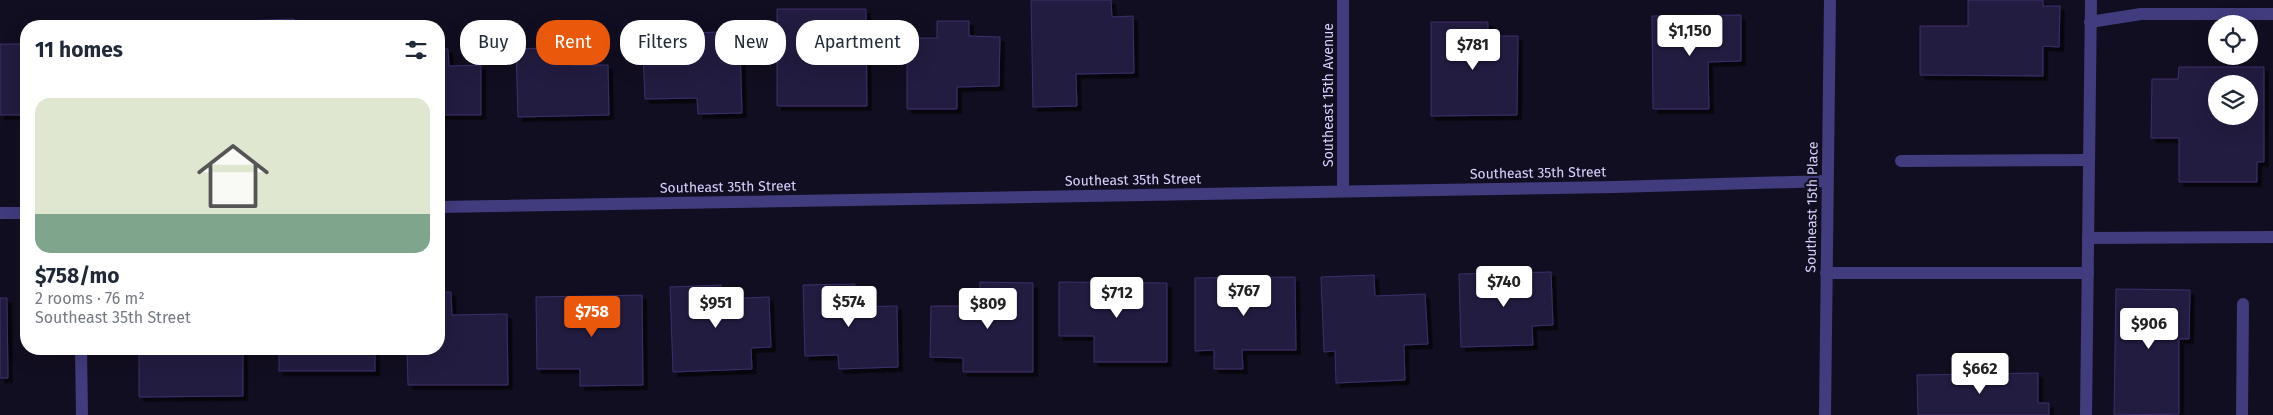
<!DOCTYPE html>
<html lang="en">
<head>
<meta charset="utf-8">
<style>
	body { margin:0; font-family:"Fira Sans",sans-serif; background:#f2f2f3; color:#1f2937; height:100vh; display:flex; flex-direction:column; font-size:19px; white-space:nowrap }
	* { box-sizing:border-box; margin:0 }
	p { font-size:16px; color:#747a83 }
	.icon { flex:none; width:28px; height:28px; fill:none; stroke:currentColor; stroke-width:2; stroke-linecap:round; stroke-linejoin:round }
	.map { position:relative; flex:1; overflow:hidden }
	.details { position:absolute; left:20px; top:20px; width:425px; height:335px; display:flex; flex-direction:column; background:#fff; border-radius:20px; box-shadow:0 5px 20px #0002 }
	.details>* { flex:none }
	.guide { position:absolute; left:460px; top:20px; width:475px; height:45px; display:flex; gap:10px }
	.tools { position:absolute; left:2208px; top:15px; display:grid; gap:10px }
	.tools a { display:grid; place-items:center; width:50px; height:50px; border-radius:50%; background:#fff; box-shadow:0 5px 20px #0002; font-size:25px }
	.price { position:absolute; translate:-50% -42px; padding:0 11px; border-radius:5px; background:#fff; color:#222; font-size:16px; line-height:32px; filter:drop-shadow(0 1px 2px #0008) }
	.price::after { content:''; position:absolute; left:50%; top:30px; width:15px; height:11px; margin-left:-8px; background:inherit; clip-path:polygon(0 0,100% 0,50% 100%) }
	.price.on { background:#ea580c; color:#fff }
	ul { padding:0; list-style:none }
	li { display:grid; align-content:center; gap:10px; height:265px; padding:0 15px }
	li+li { border-top:1px solid #e0e1e3 }
	li span { display:grid; place-items:center; height:155px; border-radius:15px; color:#555 }
	li>.icon { margin-inline-start:auto }
	span .icon { width:90px; height:90px; fill:#fffc; stroke-width:1 }
	li b { font-size:21px }
	h2 { display:flex; justify-content:space-between; align-items:center; height:60px; padding:0 15px; font-size:21px }
	.pill { padding:0 18px; border-radius:20px; background:#fff; box-shadow:0 5px 20px #0002; font-size:18px; line-height:45px }
	.pill.on { background:#ea580c; color:#fff }
	.map>svg:first-child { display:block }
</style>
</head>
<body>
<div class="map">
<svg width="2273" height="415" viewBox="0 0 2273 415">
	<defs>
		<filter id="shadow"><feDropShadow dx="4.5" dy="4.5" stdDeviation="0" flood-color="#0009"/></filter>
	</defs>
	<rect width="100%" height="100%" fill="#120e21"/>
	<g fill="#241c40" stroke="#3c2f6b" fill-rule="evenodd" filter="url(#shadow)">
		<path d="M 1031,0 L 1111,0 L 1112,17 L 1133,16 L 1134,73 L 1076,74 L 1077,106 L 1033,107 Z"/>
		<path d="M 1968,0 L 2043,0 L 2043,6 L 2060,6 L 2059,47 L 2043,46 L 2043,76 L 1920,75 L 1920,26 L 1968,26 Z"/>
		<path d="M 777,9 L 866,9 L 867,106 L 777,106 Z"/>
		<path d="M 1741,15 L 1741,61 L 1708,62 L 1709,109 L 1653,109 L 1652,16 Z"/>
		<path d="M 294,19 L 294,26 L 243,26 L 243,21 Z"/>
		<path d="M 937,21 L 969,21 L 969,36 L 1000,37 L 999,86 L 957,87 L 957,109 L 907,109 L 907,38 L 937,38 Z"/>
		<path d="M 1431,22 L 1488,22 L 1488,36 L 1518,36 L 1517,115 L 1431,116 Z"/>
		<path d="M 719,32 L 720,45 L 740,45 L 742,113 L 698,114 L 697,98 L 645,99 L 643,53 L 666,53 L 665,34 Z"/>
		<rect x="0" y="44" width="26" height="71"/>
		<path d="M 572,47 L 573,65 L 608,65 L 609,115 L 518,117 L 516,49 Z"/>
		<path d="M 439,48 L 448,49 L 449,66 L 481,65 L 481,115 L 439,115 Z"/>
		<path d="M 2179,67 L 2264,67 L 2264,162 L 2257,162 L 2257,182 L 2179,182 L 2179,138 L 2151,138 L 2152,79 L 2178,79 ZM 2216,84 L 2249,84 L 2249,116 L 2216,116 Z"/>
		<path d="M 1551,272 L 1553,325 L 1532,326 L 1533,345 L 1461,347 L 1459,274 Z"/>
		<path d="M 1374,275 L 1375,296 L 1425,294 L 1428,344 L 1404,345 L 1405,380 L 1336,383 L 1335,351 L 1324,352 L 1321,277 Z"/>
		<path d="M 1295,277 L 1296,350 L 1242,350 L 1243,369 L 1214,369 L 1214,350 L 1195,351 L 1195,278 Z"/>
		<path d="M 980,282 L 1033,283 L 1033,372 L 963,372 L 963,358 L 930,357 L 931,306 L 980,306 Z"/>
		<path d="M 1059,282 L 1167,283 L 1167,362 L 1094,362 L 1094,336 L 1059,336 Z"/>
		<path d="M 855,284 L 855,307 L 897,306 L 898,367 L 839,369 L 838,355 L 805,356 L 803,285 Z"/>
		<path d="M 721,285 L 722,299 L 769,297 L 771,347 L 751,348 L 752,369 L 673,372 L 670,287 Z"/>
		<path d="M 2116,289 L 2190,290 L 2189,339 L 2179,339 L 2179,414 L 2114,415 Z"/>
		<path d="M 439,292 L 451,292 L 452,315 L 507,314 L 508,385 L 408,385 L 407,349 L 439,349 Z"/>
		<path d="M 642,295 L 643,385 L 580,386 L 580,369 L 537,369 L 536,297 Z"/>
		<path d="M 0,298 L 7,298 L 8,378 L 0,378 Z"/>
		<path d="M 139,349 L 243,349 L 243,396 L 139,397 Z"/>
		<rect x="279" y="349" width="96" height="22"/>
		<path d="M 2038,373 L 2038,403 L 2049,403 L 2049,415 L 1918,415 L 1917,375 Z"/>
	</g>
	<g fill="none" stroke-linecap="round" stroke-linejoin="round">
		<g stroke="#403c7d" stroke-width="12">
			<path d="M 1343,0 L 1343,190"/>
			<path d="M 2090,22 L 2141,14 L 2273,14"/>
			<path d="M 1901,161 L 2089,160"/>
			<path d="M 439,207 L 1614,187 L 1827,181"/>
			<path d="M 0,213 L 26,213"/>
			<path d="M 2088,238 L 2273,237"/>
			<path d="M 1826,273 L 2088,273"/>
			<path d="M 81,349 L 82,415"/>
			<path d="M 1825,415 L 1830,0"/>
			<path d="M 2086,415 L 2091,0"/>
			<path d="M 2242,415 L 2243,304"/>
		</g>
	</g>
	<g text-anchor="middle" dominant-baseline="central" stroke-width="4.5" stroke-linejoin="round" paint-order="stroke">
		<g font-size="14" fill="#d6d1fc" stroke="#120e21">
			<text transform="translate(1328 95) rotate(-90)">Southeast 15th Avenue</text>
			<text transform="translate(1538 173) rotate(-1)">Southeast 35th Street</text>
			<text transform="translate(1133 180) rotate(-1)">Southeast 35th Street</text>
			<text transform="translate(728 187) rotate(-1)">Southeast 35th Street</text>
			<text transform="translate(1812 207) rotate(-89)">Southeast 15th Place</text>
		</g>
	</g>
</svg>
<div class="tools">
<a><svg class="icon" aria-label="locate" viewBox="0 0 24 24"><circle cx="12" cy="12" r="6"/><path d="M12 2v4M12 18v4M2 12h4M18 12h4"/></svg></a>
<a><svg class="icon" aria-label="layers" viewBox="0 0 24 24"><path d="M12 4l9 5-9 5-9-5zM3 14l9 5 9-5"/></svg></a>
</div>
<b class="price" style="left:1690px;top:57px">$1,150</b>
<b class="price" style="left:1473px;top:71px">$781</b>
<b class="price" style="left:1504px;top:308px">$740</b>
<b class="price" style="left:1244px;top:317px">$767</b>
<b class="price" style="left:1117px;top:319px">$712</b>
<b class="price" style="left:849px;top:328px">$574</b>
<b class="price" style="left:716px;top:329px">$951</b>
<b class="price" style="left:988px;top:330px">$809</b>
<b class="price on" style="left:592px;top:338px">$758</b>
<b class="price" style="left:2149px;top:350px">$906</b>
<b class="price" style="left:1980px;top:395px">$662</b>
<div class="guide">
<a class="pill">Buy</a>
<a class="pill on">Rent</a>
<a class="pill">Filters</a>
<a class="pill">New</a>
<a class="pill">Apartment</a>
</div>
<section class="details">
<h2>11 homes<svg class="icon" aria-label="filters" viewBox="0 0 24 24"><path d="M4 7h16M4 17h16"/><circle cx="9" cy="7" r="2"/><circle cx="15" cy="17" r="2"/></svg></h2>
<ul>
<li><span style="background:linear-gradient(#dfe7d0 75%,#7fa58c 0)"><svg class="icon" aria-label="home" viewBox="0 0 24 24"><path d="M3 11l9-7 9 7M6 9v11h12V9"/></svg></span><div><b>$758/mo</b><p>2 rooms · 76 m²</p><p>Southeast 35th Street</p></div></li>
</ul>
</section>
</div>
</body>
</html>
